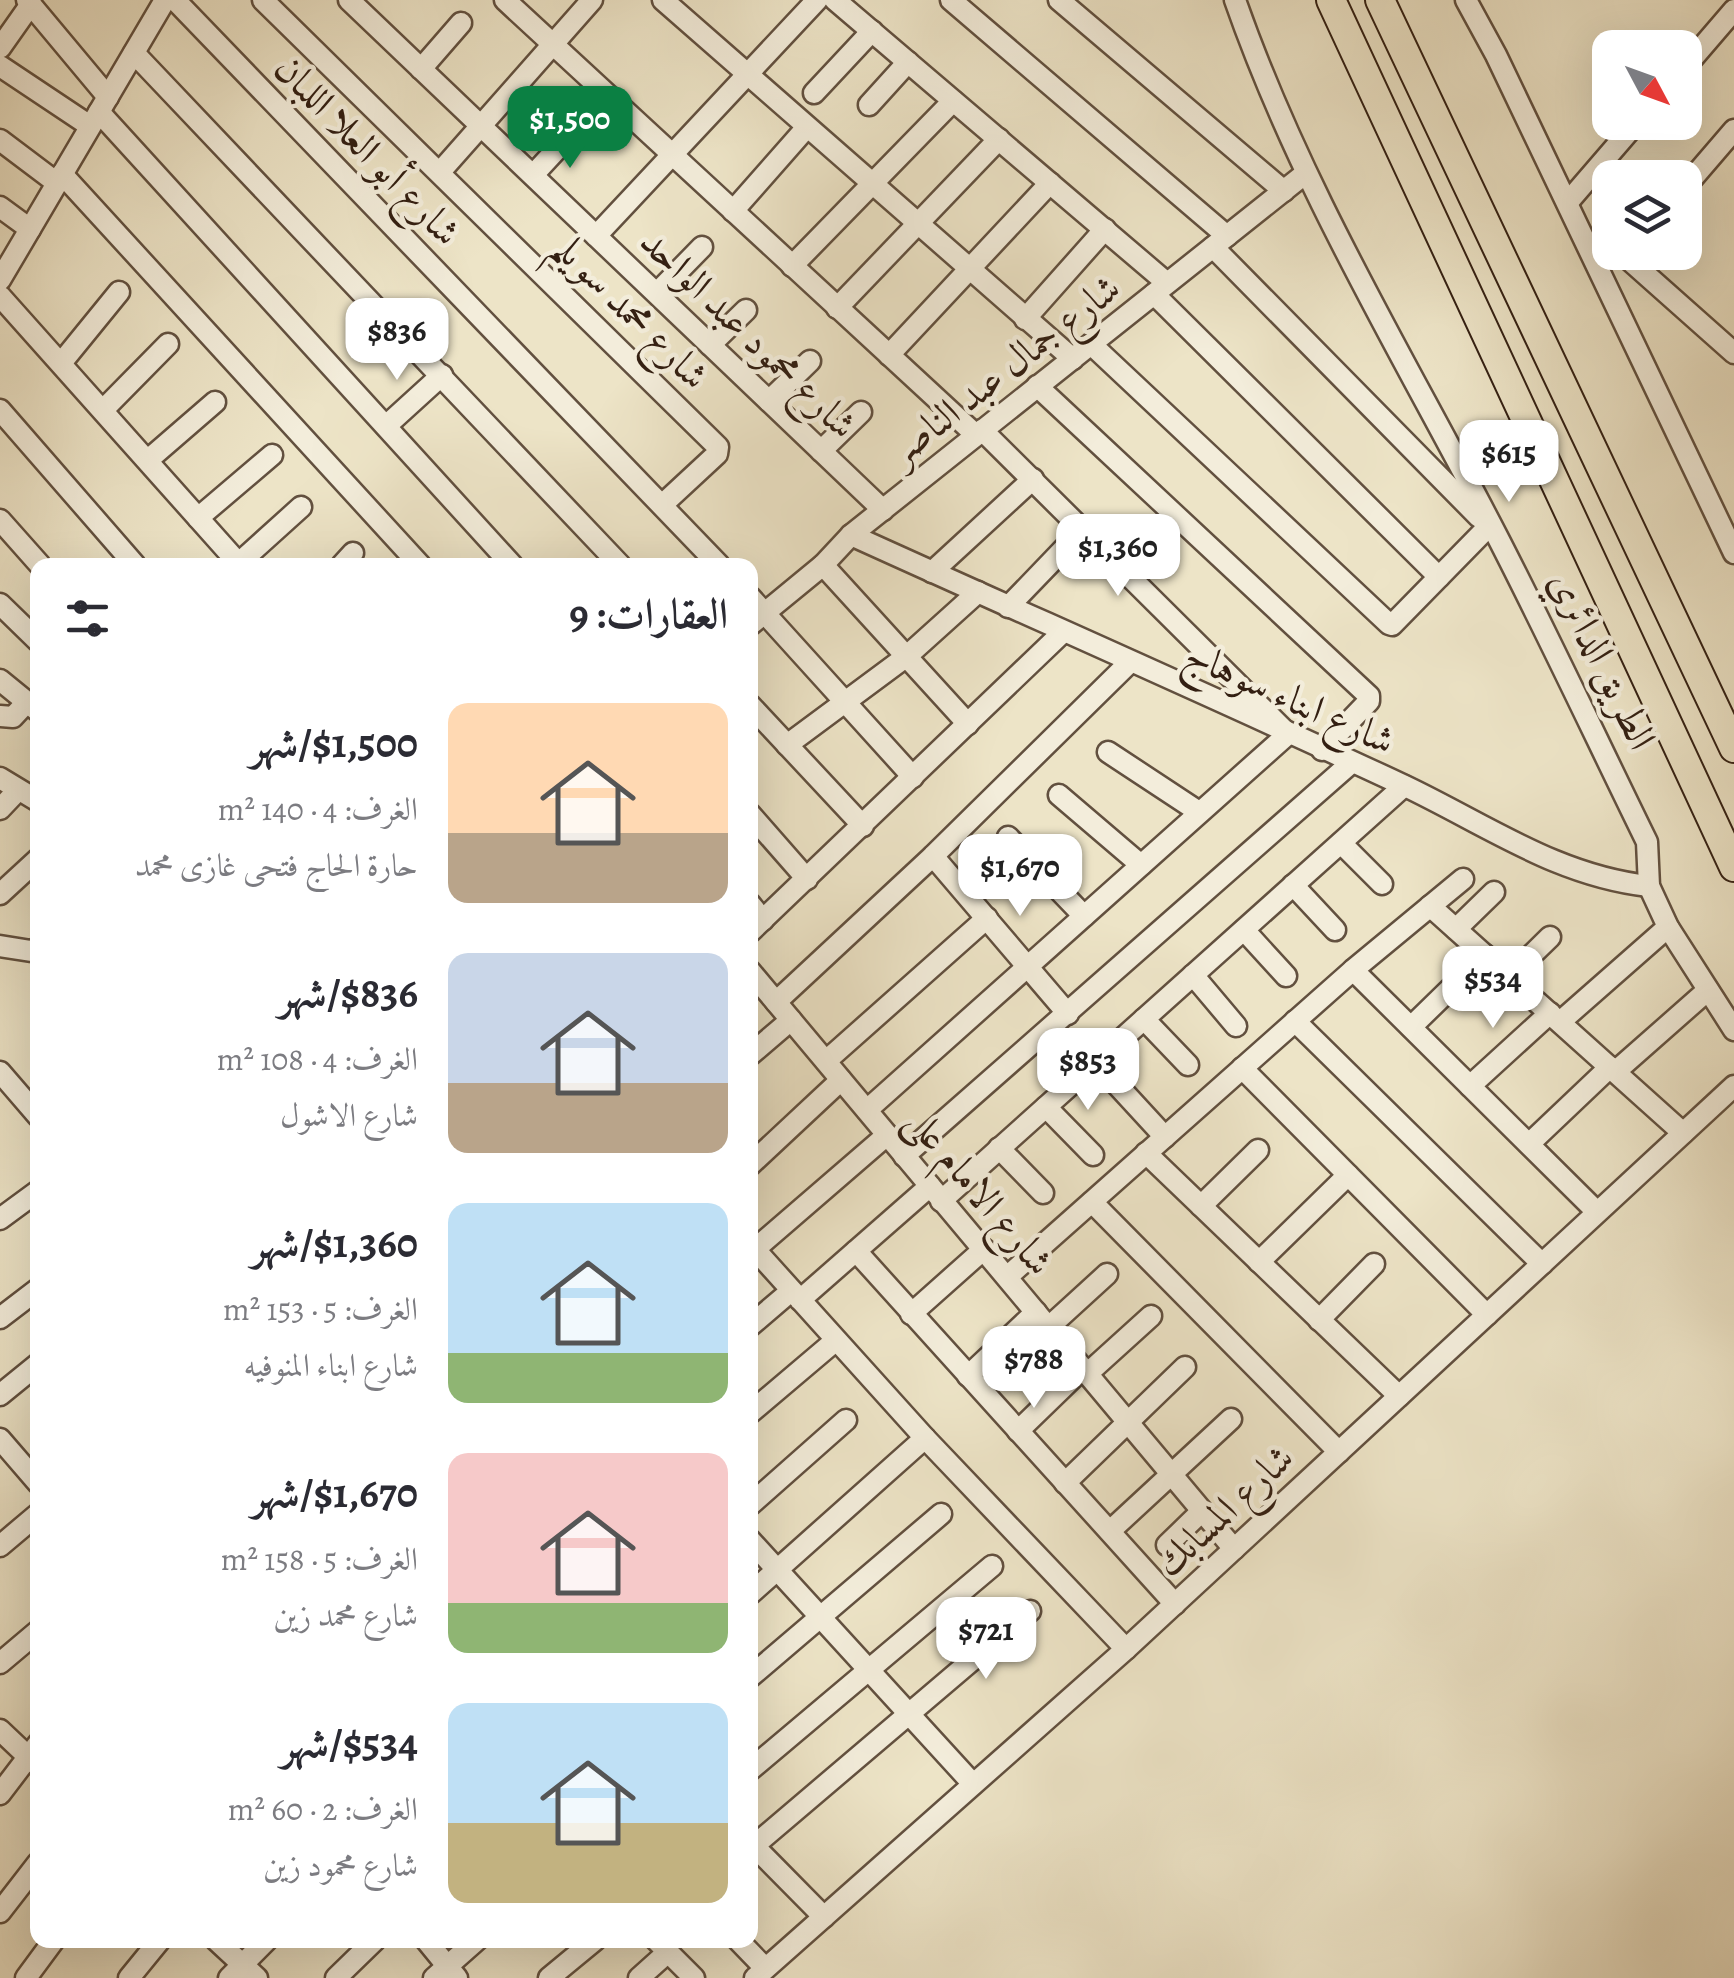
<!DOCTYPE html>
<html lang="ar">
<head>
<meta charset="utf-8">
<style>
	body { margin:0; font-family:Alegreya,Amiri,serif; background:#f7f7f7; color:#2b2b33; direction:rtl; height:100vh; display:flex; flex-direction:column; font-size:38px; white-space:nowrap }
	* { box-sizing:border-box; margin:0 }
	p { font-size:32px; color:#7c7c81 }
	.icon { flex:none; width:55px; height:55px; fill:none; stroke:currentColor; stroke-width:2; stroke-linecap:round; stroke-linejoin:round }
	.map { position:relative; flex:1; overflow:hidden; direction:ltr }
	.panel { position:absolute; left:30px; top:558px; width:728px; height:1390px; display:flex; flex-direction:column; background:#fff; border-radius:20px; box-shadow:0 10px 40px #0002; direction:rtl }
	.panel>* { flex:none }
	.needle { width:65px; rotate:131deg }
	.buttons { position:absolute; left:1592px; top:30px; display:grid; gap:20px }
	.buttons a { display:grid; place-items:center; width:110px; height:110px; border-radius:20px; background:#fff; box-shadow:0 10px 40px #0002; font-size:50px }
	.price { position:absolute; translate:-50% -85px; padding:0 22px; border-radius:20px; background:#fff; color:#222; font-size:32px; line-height:65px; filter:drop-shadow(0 2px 5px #0008) }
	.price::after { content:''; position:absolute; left:50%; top:60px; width:30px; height:22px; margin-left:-15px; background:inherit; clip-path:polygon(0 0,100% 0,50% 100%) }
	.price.active { background:#0b8043; color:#fff }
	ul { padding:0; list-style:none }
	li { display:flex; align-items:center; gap:30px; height:250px; padding:0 30px }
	li span { display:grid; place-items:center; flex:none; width:280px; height:200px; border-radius:20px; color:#555 }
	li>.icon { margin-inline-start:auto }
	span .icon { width:120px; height:120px; fill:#fffc; stroke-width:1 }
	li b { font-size:42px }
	h2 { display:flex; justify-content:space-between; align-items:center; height:120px; padding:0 30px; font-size:42px }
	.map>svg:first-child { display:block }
</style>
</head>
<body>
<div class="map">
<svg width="1734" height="1978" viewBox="0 0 1734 1978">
	<rect width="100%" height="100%" fill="#ede4c7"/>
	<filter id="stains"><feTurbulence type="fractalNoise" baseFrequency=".002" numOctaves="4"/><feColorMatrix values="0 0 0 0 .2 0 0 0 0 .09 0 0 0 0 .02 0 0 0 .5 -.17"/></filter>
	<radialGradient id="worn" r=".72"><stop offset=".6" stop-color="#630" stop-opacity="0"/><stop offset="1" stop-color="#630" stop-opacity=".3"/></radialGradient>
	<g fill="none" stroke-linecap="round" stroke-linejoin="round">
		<g stroke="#62503f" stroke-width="25">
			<g id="minor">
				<path d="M 27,0 L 108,97"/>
				<path d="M 175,0 L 719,565"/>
				<path d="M 263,0 L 718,447 L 717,454 L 662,505"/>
				<path d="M 349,0 L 883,510"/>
				<path d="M 505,0 L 976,435"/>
				<path d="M 663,0 L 1073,359"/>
				<path d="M 835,0 L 1167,283"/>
				<path d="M 951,0 L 1227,236"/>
				<path d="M 1059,0 L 1284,191"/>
				<path d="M 1235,0 C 1301,189 1406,360 1497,536 C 1549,637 1597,740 1647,842 L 1649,886 L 1668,927 L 1734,1030"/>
				<path d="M 1466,0 L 1496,55 L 1734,553"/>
				<path d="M 0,48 L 31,4"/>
				<path d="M 134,53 L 620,565"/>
				<path d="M 0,66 L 90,126"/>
				<path d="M 1685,67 L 1734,10"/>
				<path d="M 421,69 L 461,23"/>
				<path d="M 814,93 L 872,31"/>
				<path d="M 869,105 L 908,62"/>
				<path d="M 99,112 L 512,565"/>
				<path d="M 0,140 L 57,183"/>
				<path d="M 440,172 L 592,0"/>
				<path d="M 62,174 L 420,565"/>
				<path d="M 533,175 L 571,134"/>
				<path d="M 1685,187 L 1734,130"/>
				<path d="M 1568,202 L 1637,122"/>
				<path d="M 0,207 L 30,229"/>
				<path d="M 733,211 L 807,127"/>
				<path d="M 596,236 L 817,0"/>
				<path d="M 1213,247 L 1479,517"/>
				<path d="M 1626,257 L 1734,353"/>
				<path d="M 792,266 L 953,101"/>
				<path d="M 0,280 L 165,0"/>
				<path d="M 657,293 L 702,247"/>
				<path d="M 1154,294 L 1439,577"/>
				<path d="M 0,296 L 240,565"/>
				<path d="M 837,308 L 999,139"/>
				<path d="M 1025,319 L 1105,229"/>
				<path d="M 1091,344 L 1389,624 L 1392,625 L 1488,527"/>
				<path d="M 710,345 L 746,310"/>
				<path d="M 889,355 L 1050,183"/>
				<path d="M 62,362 L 119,292"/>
				<path d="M 1037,386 L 1369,696 L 1369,701 L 1322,750"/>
				<path d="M 769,401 L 810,361"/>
				<path d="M 0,410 L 135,565"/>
				<path d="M 103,410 L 168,344"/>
				<path d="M 386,426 L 442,375"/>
				<path d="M 821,451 L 861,412"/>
				<path d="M 148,460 L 215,402"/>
				<path d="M 198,518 L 272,455"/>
				<path d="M 0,520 L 40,565"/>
				<path d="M 851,535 C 1036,619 1221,700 1405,786 C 1487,825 1557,876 1649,886"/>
				<path d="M 239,563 L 301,507"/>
				<path d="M 342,565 L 353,553"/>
				<path d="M 823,565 L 968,724"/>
				<path d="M 932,572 L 1033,479"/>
				<path d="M 750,597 L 913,777"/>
				<path d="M 0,604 L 38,641"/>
				<path d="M 1008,607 L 1083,529"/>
				<path d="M 750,625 L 823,565 L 851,535 L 1306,173"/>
				<path d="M 0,680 L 38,711"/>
				<path d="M 750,705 L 863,826"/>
				<path d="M 0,716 L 13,717 L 27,702"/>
				<path d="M 787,745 L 907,656 L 978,592"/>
				<path d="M 1108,752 L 1199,812"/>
				<path d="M 0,778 L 38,801"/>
				<path d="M 1059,795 L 1141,865"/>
				<path d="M 0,809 L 18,790"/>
				<path d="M 750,814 L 807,879"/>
				<path d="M 1008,837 L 1084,916"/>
				<path d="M 1341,843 L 1382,884"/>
				<path d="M 933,856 L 1068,1014"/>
				<path d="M 1293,885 L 1335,930"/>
				<path d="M 0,894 L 38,859"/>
				<path d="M 750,904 L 763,920"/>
				<path d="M 1430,906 L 1683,1133"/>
				<path d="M 1456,929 L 1494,892"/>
				<path d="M 1244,930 L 1286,976"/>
				<path d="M 750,932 L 1063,632"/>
				<path d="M 0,946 L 31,951 L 38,948"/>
				<path d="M 1353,970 L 1597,1212"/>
				<path d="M 750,971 L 1234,1549"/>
				<path d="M 1193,975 L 1236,1026"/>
				<path d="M 1509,977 L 1550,937"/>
				<path d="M 776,1002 L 933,856 L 1129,663"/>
				<path d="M 1144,1019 L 1188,1065"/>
				<path d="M 1295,1021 L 1542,1264"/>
				<path d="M 1560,1022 L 1668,927"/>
				<path d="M 1411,1027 L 1485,955"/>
				<path d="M 750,1055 L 791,1020"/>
				<path d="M 826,1061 L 987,918"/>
				<path d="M 1096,1062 L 1165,1137"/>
				<path d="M 1242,1068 L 1487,1315"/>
				<path d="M 0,1072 L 38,1116"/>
				<path d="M 1615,1072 L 1708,990"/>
				<path d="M 1470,1086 L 1550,1013"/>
				<path d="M 1046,1107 L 1093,1155"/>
				<path d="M 867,1110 L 1288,734 L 982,430"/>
				<path d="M 1529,1144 L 1610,1067"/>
				<path d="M 999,1148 L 1043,1193"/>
				<path d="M 1146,1153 L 1399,1396"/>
				<path d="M 904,1156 L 1351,763"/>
				<path d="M 750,1165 L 841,1080"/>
				<path d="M 941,1201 L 1404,786"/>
				<path d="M 1092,1202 L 1339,1452"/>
				<path d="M 1201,1206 L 1258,1150"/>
				<path d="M 0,1219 L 38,1191"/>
				<path d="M 750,1244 L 925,1438 L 1126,1649"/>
				<path d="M 755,1249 L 887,1135"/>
				<path d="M 856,1251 L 1175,1604"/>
				<path d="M 1259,1262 L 1348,1175"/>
				<path d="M 1007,1277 L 1353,970 L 1463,879"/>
				<path d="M 800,1300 L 930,1186"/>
				<path d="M 911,1314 L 984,1249"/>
				<path d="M 0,1318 L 38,1289"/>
				<path d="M 1319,1320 L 1374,1264"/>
				<path d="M 750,1326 L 791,1291"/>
				<path d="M 1049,1327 L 1107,1274"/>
				<path d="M 1087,1374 L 1151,1316"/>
				<path d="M 968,1376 L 1036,1312"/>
				<path d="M 0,1395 L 38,1364"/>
				<path d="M 750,1413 L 835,1341"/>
				<path d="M 1018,1431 L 1083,1368"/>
				<path d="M 0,1439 L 38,1483"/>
				<path d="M 1065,1483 L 1185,1367"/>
				<path d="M 750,1505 L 846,1420"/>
				<path d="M 1110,1531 L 1231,1419"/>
				<path d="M 750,1540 L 973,1784"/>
				<path d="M 1167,1545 L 1202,1511"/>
				<path d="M 0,1546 L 38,1514"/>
				<path d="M 750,1594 L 925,1438"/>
				<path d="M 0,1663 L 38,1631"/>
				<path d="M 750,1677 L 941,1514"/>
				<path d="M 0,1730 L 38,1766"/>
				<path d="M 750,1770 L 992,1566"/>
				<path d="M 0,1794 L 38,1744"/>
				<path d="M 750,1842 L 824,1917"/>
				<path d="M 750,1849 L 1030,1611"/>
				<path d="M 0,1912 L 38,1863"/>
				<path d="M 216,1940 L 257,1978"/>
				<path d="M 426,1940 L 457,1978"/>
				<path d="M 656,1940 L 694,1978"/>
				<path d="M 738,1940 L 765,1968"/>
				<path d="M 26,1978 L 54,1940"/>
				<path d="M 129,1978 L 160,1940"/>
				<path d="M 229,1978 L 267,1940"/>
				<path d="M 336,1978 L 375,1940"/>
				<path d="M 434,1978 L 477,1940"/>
				<path d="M 549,1978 L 595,1940"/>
				<path d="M 639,1978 L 668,1952"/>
				<path d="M 755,1978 L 1126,1649 L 1734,1086"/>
			</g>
		</g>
		<g stroke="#331f12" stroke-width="32">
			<g id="highway">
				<path d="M 1331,0 L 1734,867"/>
				<path d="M 1380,0 L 1734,748"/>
			</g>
		</g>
		<use href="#minor" stroke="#f3eddb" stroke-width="20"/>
		<use href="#highway" stroke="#ede4c7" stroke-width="28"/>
	</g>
	<g text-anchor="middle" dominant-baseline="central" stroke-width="9" stroke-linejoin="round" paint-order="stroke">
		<g font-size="40" fill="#331f12" stroke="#f3eddb">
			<text transform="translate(368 150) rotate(46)">شارع أبو العلا اللبان</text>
			<text transform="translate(631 311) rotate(45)">شارع محمد سويلم</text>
			<text transform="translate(749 333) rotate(44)">شارع محمود عبد الواحد</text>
			<text transform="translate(1004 369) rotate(-38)">شارع جمال عبد الناصر</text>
			<text transform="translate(1603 660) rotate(64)">الطريق الدائري</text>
			<text transform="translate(1290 697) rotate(24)">شارع ابناء سوهاج</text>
			<text transform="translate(980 1191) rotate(50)">شارع الامام على</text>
			<text transform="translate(1224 1510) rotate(-43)">شارع المسابك</text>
		</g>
	</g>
	<rect width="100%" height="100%" filter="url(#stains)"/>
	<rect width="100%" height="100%" fill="url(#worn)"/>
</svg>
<div class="buttons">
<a><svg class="needle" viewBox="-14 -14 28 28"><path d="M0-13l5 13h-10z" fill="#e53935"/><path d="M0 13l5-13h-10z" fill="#7c7c81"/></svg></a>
<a><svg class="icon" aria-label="layers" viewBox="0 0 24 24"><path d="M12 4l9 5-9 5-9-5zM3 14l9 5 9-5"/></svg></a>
</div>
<b class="price active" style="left:570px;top:171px">$1,500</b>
<b class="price" style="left:397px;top:383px">$836</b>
<b class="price" style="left:1509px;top:505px">$615</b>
<b class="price" style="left:1118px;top:599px">$1,360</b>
<b class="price" style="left:1020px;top:919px">$1,670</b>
<b class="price" style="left:1493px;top:1031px">$534</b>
<b class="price" style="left:1088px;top:1113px">$853</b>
<b class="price" style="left:1034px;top:1411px">$788</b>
<b class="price" style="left:986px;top:1682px">$721</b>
<section class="panel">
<h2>العقارات: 9<svg class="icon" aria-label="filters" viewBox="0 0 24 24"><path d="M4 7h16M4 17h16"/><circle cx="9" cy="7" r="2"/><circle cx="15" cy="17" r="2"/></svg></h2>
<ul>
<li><span style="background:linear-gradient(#ffd9b3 65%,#b9a48a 0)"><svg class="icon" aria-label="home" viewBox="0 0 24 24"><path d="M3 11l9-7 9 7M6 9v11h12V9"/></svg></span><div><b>$1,500/شهر</b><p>الغرف: 4 · 140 m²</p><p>حارة الحاج فتحى غازى محمد</p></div></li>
<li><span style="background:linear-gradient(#c9d6e8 65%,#b9a48a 0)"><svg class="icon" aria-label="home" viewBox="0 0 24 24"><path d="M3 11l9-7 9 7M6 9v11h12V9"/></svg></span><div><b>$836/شهر</b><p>الغرف: 4 · 108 m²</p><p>شارع الاشول</p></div></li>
<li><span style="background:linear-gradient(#bfe0f5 75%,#8fb573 0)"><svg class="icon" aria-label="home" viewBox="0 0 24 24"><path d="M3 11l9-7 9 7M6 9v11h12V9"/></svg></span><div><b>$1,360/شهر</b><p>الغرف: 5 · 153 m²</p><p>شارع ابناء المنوفيه</p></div></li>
<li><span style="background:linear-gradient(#f6c9c9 75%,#8fb573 0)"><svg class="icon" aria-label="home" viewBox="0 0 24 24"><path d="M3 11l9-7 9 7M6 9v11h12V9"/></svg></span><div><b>$1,670/شهر</b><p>الغرف: 5 · 158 m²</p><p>شارع محمد زين</p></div></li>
<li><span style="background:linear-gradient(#bfe0f5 60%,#c2b280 0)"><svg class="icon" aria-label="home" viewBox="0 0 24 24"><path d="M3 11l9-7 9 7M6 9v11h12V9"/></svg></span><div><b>$534/شهر</b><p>الغرف: 2 · 60 m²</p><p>شارع محمود زين</p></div></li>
</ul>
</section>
</div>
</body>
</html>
